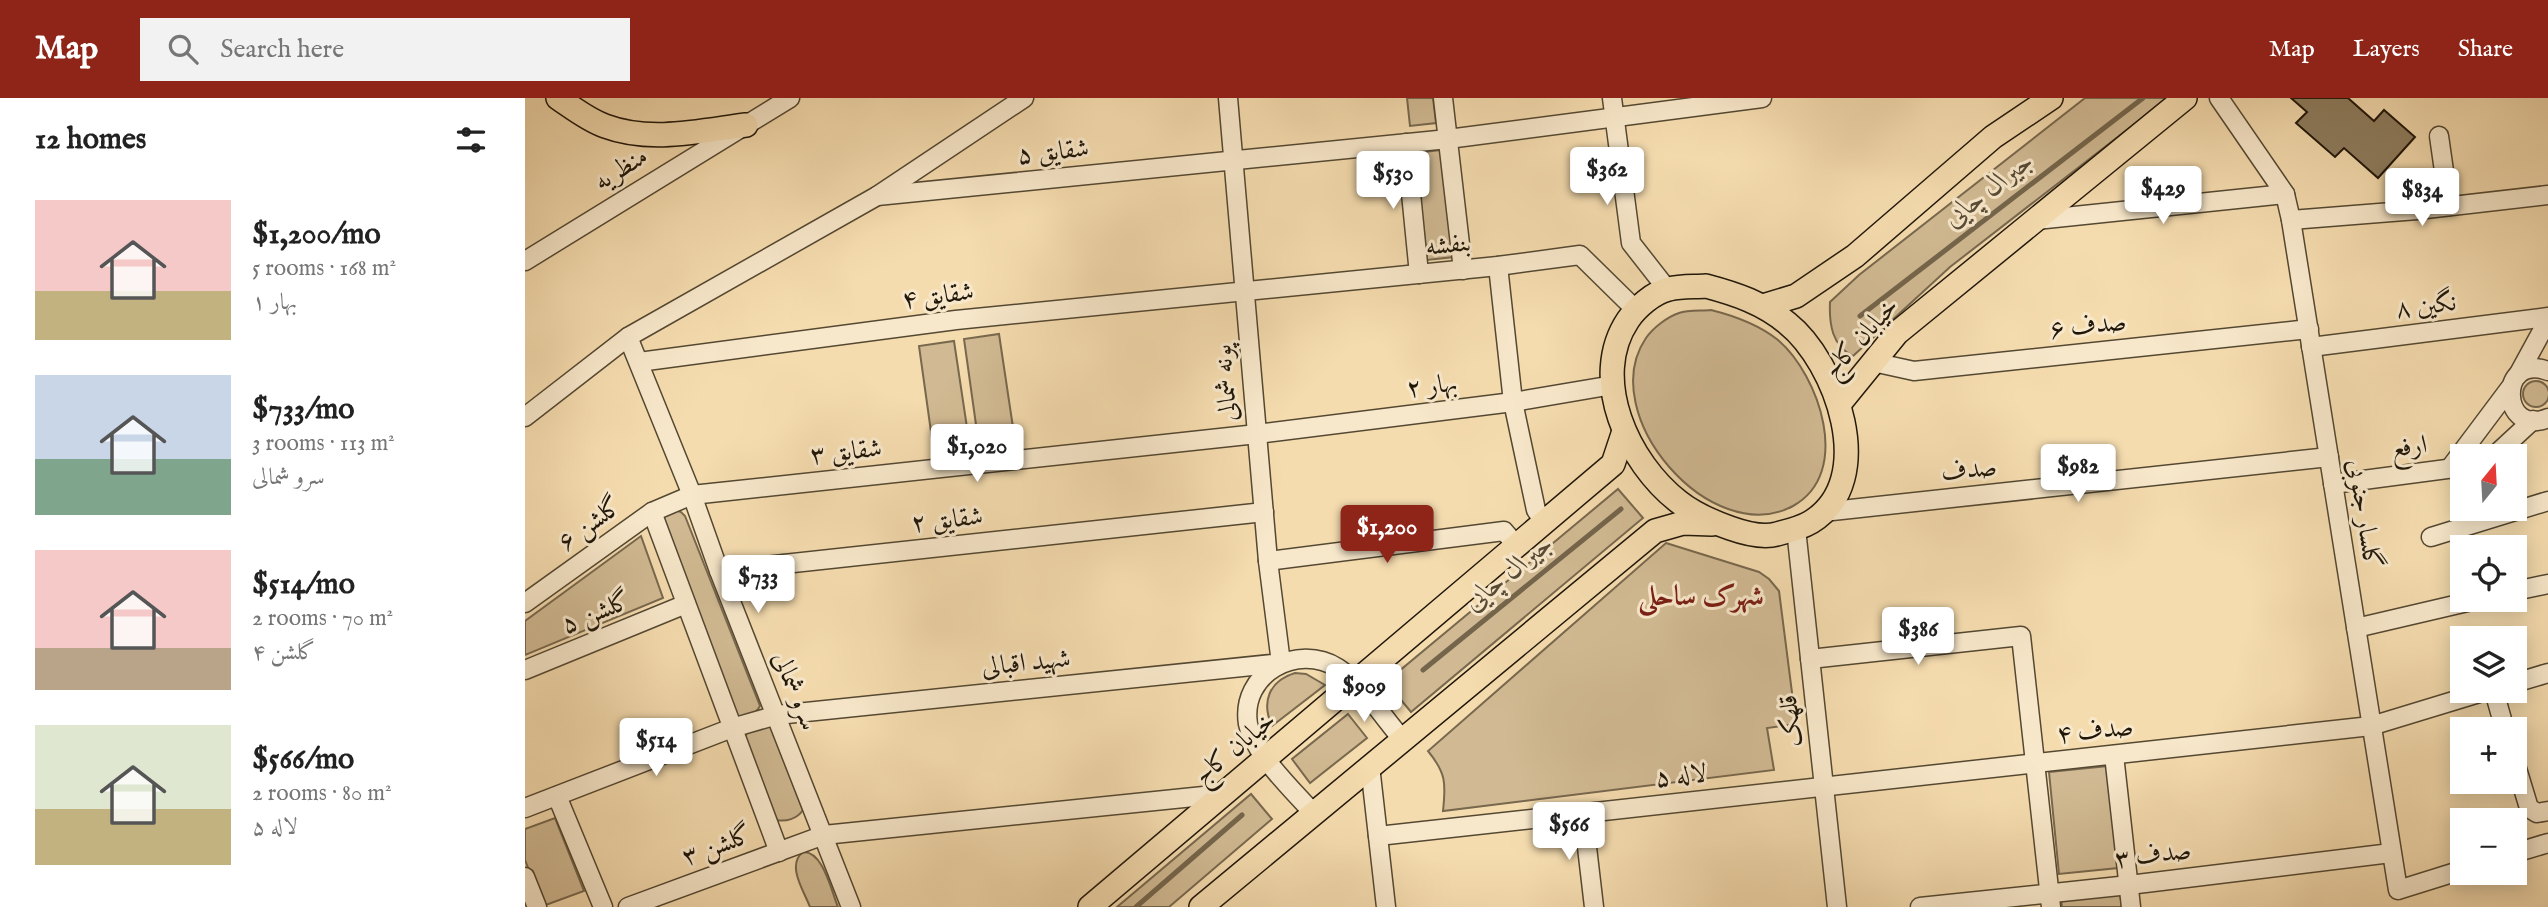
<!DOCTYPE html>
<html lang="en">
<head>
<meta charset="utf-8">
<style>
	body { margin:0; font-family:"IM FELL English",Amiri,serif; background:#f2f2f2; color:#222; height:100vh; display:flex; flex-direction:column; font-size:26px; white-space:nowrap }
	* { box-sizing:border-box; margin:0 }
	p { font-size:23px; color:#767676 }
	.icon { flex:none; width:38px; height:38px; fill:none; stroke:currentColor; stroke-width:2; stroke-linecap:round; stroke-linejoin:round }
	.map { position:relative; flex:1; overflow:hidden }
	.panel { display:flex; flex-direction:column; background:#fff; width:525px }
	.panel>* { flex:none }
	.needle { width:46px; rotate:18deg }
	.controls { position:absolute; left:1925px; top:346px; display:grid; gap:14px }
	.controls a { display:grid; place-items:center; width:77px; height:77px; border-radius:0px; background:#fff; box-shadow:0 4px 18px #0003; font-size:35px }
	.price { position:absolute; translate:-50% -60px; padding:0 16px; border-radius:7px; background:#fff; color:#222; font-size:23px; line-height:46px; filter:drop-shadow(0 2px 4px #0008) }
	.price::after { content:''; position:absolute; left:50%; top:42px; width:21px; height:16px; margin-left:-10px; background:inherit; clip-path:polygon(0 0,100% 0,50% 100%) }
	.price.current { background:#8f2418; color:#fff }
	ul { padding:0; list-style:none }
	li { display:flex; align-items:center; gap:21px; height:175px; padding:0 35px }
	li span { display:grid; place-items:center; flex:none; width:196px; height:140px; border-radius:0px; color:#555 }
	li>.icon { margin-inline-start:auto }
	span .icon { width:84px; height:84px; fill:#fffc; stroke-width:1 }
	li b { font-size:30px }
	h2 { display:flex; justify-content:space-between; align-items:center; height:84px; padding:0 35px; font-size:30px }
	header { display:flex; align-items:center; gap:42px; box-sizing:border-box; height:98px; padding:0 35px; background:#8f2418; color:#fff }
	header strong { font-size:33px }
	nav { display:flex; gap:38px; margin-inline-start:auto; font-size:24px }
	.search { width:490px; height:63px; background:#f2f2f2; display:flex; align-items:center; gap:18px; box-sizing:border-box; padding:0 24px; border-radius:0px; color:#767676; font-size:26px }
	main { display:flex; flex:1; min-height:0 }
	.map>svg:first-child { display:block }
</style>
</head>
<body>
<header>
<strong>Map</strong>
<div class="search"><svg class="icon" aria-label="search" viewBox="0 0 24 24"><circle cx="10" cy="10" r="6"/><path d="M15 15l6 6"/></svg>Search here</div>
<nav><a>Map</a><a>Layers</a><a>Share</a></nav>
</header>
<main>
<section class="panel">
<h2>12 homes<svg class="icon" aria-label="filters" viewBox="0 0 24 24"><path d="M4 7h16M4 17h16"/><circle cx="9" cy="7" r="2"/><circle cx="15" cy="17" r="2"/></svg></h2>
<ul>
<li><span style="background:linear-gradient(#f6c9c9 65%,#c2b280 0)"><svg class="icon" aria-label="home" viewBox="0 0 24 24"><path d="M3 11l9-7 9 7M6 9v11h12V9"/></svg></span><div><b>$1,200/mo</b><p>5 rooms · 168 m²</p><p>بهار ۱</p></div></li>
<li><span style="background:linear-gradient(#c9d6e8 60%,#7fa58c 0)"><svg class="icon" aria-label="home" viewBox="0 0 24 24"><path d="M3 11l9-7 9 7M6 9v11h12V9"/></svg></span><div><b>$733/mo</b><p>3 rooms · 113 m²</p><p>سرو شمالی</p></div></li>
<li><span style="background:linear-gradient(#f6c9c9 70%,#b9a48a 0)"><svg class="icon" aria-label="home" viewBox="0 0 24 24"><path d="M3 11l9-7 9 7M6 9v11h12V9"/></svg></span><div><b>$514/mo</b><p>2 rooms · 70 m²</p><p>گلشن ۴</p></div></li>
<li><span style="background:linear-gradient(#dfe7d0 60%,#c2b280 0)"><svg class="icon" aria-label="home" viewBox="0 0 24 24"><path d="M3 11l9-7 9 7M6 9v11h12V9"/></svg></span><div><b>$566/mo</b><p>2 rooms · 80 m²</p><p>لاله ۵</p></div></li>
</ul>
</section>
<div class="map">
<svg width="2023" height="809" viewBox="0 0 2023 809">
	<rect width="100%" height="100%" fill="#f5dcaf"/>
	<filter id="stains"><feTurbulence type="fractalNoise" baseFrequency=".00286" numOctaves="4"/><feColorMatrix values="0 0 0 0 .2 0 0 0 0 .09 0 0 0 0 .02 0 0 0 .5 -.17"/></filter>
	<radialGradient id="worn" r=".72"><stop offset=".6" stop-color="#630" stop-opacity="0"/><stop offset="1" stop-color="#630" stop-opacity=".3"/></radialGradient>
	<g fill="#d1ba93" stroke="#78684e" stroke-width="2">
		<path d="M 882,0 L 908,0 L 911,25 L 885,28 Z"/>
		<path d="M 1560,0 L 1643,0 L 1425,169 L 1328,258 C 1307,248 1304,226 1305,204 L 1334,177 Z"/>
		<path d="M 916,52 L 929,159 L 902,162 L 890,55 Z"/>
		<path d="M 1186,212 C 1210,218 1233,226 1253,242 C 1294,277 1328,375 1268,408 C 1186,452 1069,316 1121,240 C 1128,230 1142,219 1154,215 C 1163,212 1176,213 1186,212 Z"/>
		<path d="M 474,236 L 489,336 L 453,341 L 439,241 Z"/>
		<path d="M 429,243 L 444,343 L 408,348 L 394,248 Z"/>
		<circle cx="2011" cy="296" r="13"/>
		<path d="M 1093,391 L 1118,420 L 886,614 L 861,584 Z"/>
		<path d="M 147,411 L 156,414 L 160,418 L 235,608 C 230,617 220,621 209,617 L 137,420 Z"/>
		<path d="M 116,438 L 138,500 L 0,557 L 0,523 Z"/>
		<path d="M 1141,445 L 1234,474 L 1244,481 L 1254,493 L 1271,626 L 1242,630 L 1249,672 L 918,713 C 921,685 921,675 903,653 Z"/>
		<path d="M 770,575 L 781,576 L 800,587 L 747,628 C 736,604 744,583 770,575 Z"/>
		<path d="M 823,616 L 842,640 L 785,685 L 767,661 Z"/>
		<path d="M 245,627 L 278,712 C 272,721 261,724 251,722 L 220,639 L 223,633 Z"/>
		<path d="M 1583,668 L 1593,770 L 1534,776 L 1524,674 Z"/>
		<path d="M 726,696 L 747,721 L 644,809 L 592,809 Z"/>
		<path d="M 30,720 L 59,793 L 18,808 L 0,762 L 0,731 Z"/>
		<path d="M 278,754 C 298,753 306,792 313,809 L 285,809 C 279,793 261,767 278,754 Z"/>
		<path d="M 1595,795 L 1597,809 L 1537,809 L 1536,801 Z"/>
	</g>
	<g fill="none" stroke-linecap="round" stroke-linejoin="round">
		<g stroke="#74654b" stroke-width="5">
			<path d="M 1335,218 L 1618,0"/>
			<path d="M 898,572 L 1096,411"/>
			<path d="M 611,809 L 717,717"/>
		</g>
	</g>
	<path fill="#8e7d5f" stroke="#1f1609" stroke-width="2" d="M 1766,0 L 1823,0 L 1849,23 L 1859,12 L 1890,39 L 1853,80 L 1819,50 L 1810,59 L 1771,25 L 1782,14 Z"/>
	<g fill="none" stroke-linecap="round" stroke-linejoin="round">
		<g stroke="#544832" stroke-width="21">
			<g id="minor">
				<path d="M 918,0 L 938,172"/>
				<path d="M 1087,0 L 1106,145 L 1142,191"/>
				<path d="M 1694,0 L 1760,96 L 1766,122 L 1873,792 L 1937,772"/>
				<path d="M 1914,38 L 1924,108"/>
				<path d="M 881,45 L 894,176"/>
				<path d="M 352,98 L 923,41 L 1237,0"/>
				<path d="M 1511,122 L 1760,96"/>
				<path d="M 1766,122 L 1892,112 L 2023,97"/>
				<path d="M 0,163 L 265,0"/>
				<path d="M 973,168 L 988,304 L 1011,412 L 1019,424"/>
				<path d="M 103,239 L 167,397 L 194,473 L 326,809"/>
				<path d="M 1786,249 L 2023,219"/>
				<path d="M 114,264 L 431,222 L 973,168 L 1055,157 L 1110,211"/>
				<path d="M 1348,264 L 1389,273 L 1784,231"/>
				<path d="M 2023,273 C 1972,254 1975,340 2023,320"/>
				<path d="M 1993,277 L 2023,222"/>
				<path d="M 0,319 L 103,239 L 352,98 L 499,0"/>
				<path d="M 1968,359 L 2008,322"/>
				<path d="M 1925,370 L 1985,290"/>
				<path d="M 1808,386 L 1937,369"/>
				<path d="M 127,414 L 254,754"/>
				<path d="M 1298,414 L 1804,359"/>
				<path d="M 1271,431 L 1312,809"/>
				<path d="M 1906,439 L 2023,403"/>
				<path d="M 743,463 L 979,433 L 991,447"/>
				<path d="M 194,473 L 739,414"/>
				<path d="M 1990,493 L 2023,486"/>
				<path d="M 0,505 L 127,414 L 167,397 L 732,336 L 988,304 L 1088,287"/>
				<path d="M 1831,530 L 1951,502"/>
				<path d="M 1285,561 L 1496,538 L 1526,809"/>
				<path d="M 0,572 L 161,506"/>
				<path d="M 1990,585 L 2023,575"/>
				<path d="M 1969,593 L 1980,632"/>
				<path d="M 1589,657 L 1606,809"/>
				<path d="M 1990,664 L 2004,710 L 2012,715 L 2023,713"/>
				<path d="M 845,668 L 861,809"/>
				<path d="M 32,698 L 78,809"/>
				<path d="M 0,710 L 207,630 L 252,617 L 756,565 L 743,463 L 703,0"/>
				<path d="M 788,715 C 768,692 729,656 723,626 C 715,576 772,544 813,570 C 836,585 859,620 877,641"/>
				<path d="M 1058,715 L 1069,809"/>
				<path d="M 853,738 L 1846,628 L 1961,593"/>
				<path d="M 1990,755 L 2023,745"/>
				<path d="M 0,779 L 12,809"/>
				<path d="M 103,809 L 299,737 L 698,696"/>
				<path d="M 1395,809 L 1604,787 L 1866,755"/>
			</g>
		</g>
		<g stroke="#1f1609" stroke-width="26">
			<g id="major">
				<path d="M 33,0 C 48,10 63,22 80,28 C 125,45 175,33 221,27"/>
				<path d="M 1181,188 C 1211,196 1238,205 1262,225 C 1311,264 1354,382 1286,424 C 1276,430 1264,433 1252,436 C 1238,440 1219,435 1205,430 C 1188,424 1168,415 1154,404 C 1103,365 1064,280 1103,222 C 1111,210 1129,194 1144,191 C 1156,188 1169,189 1181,188 Z"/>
				<path d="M 1238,208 L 1271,198 L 1330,158 L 1468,39 L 1526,0"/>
				<path d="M 1315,305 L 1372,235 L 1660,0"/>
				<path d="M 565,809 L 1088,366 L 1099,333"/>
				<path d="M 676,809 L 1130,433 L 1158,425 L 1187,426"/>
			</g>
		</g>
		<use href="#minor" stroke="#f8e8cb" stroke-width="18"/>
		<use href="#major" stroke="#f5dcaf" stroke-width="23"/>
	</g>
	<g text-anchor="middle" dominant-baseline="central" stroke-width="6" stroke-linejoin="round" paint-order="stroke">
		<g font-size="26" fill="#1f1609" stroke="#f8e8cb">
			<text transform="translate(528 54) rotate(-6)">شقایق ۵</text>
			<text transform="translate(96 71) rotate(-32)">منظریه</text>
			<text transform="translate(923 147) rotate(-6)">بنفشه</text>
			<text transform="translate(413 198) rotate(-7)">شقایق ۴</text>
			<text transform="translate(1901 208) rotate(-7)">نگین ۸</text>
			<text transform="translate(1563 228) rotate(-6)">صدف ۶</text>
			<text transform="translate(1336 240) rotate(-48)">خیابان کاج</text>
			<text transform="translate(701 285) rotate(-95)">پونه شمالی</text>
			<text transform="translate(907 288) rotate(-7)">بهار ۲</text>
			<text transform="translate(1884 349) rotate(-8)">ارفع</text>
			<text transform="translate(321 354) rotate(-6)">شقایق ۳</text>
			<text transform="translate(1444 372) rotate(-6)">صدف</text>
			<text transform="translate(1839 416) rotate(81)">گلسار جنوبی</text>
			<text transform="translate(422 422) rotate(-6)">شقایق ۲</text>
			<text transform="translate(65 426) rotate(-36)">گلشن ۶</text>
			<text transform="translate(71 515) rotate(-22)">گلشن ۵</text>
			<text transform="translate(501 565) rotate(-6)">شهید اقبالی</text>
			<text transform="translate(270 593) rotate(68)">سرو شمالی</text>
			<text transform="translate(1266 623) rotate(-96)">قلهک</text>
			<text transform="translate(1570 633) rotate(-6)">صدف ۴</text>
			<text transform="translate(710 650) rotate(-40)">خیابان کاج</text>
			<text transform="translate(1156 678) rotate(-6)">لاله ۵</text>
			<text transform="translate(192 748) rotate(-20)">گلشن ۳</text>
			<text transform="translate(1628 757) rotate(-7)">صدف ۳</text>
		</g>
		<g font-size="28" font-style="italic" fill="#574a35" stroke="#f8e8cb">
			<text transform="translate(1464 92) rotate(-38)">جیرال چایی</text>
			<text transform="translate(984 475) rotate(-39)">جیرال چایی</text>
		</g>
		<g font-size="28" font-weight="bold" fill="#7a1f14" stroke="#f8e8cb">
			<text x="1176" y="499">شهرک ساحلی</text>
		</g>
	</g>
	<rect width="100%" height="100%" filter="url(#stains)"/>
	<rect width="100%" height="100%" fill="url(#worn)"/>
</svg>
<div class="controls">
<a><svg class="needle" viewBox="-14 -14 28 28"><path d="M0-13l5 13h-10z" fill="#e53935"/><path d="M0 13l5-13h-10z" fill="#767676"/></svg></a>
<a><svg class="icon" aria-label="locate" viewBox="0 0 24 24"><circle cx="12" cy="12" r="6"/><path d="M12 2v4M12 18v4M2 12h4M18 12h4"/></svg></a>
<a><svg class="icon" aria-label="layers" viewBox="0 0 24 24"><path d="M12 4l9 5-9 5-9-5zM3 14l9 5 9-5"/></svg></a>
<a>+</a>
<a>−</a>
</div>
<b class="price" style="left:1082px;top:109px">$362</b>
<b class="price" style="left:868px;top:113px">$530</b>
<b class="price" style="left:1638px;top:128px">$429</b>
<b class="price" style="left:1897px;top:130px">$834</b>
<b class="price" style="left:452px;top:386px">$1,020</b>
<b class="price" style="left:1553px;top:406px">$982</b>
<b class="price current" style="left:862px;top:467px">$1,200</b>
<b class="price" style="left:233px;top:517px">$733</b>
<b class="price" style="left:1393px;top:569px">$386</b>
<b class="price" style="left:839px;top:626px">$909</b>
<b class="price" style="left:131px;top:680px">$514</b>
<b class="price" style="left:1044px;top:764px">$566</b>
</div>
</main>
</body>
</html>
